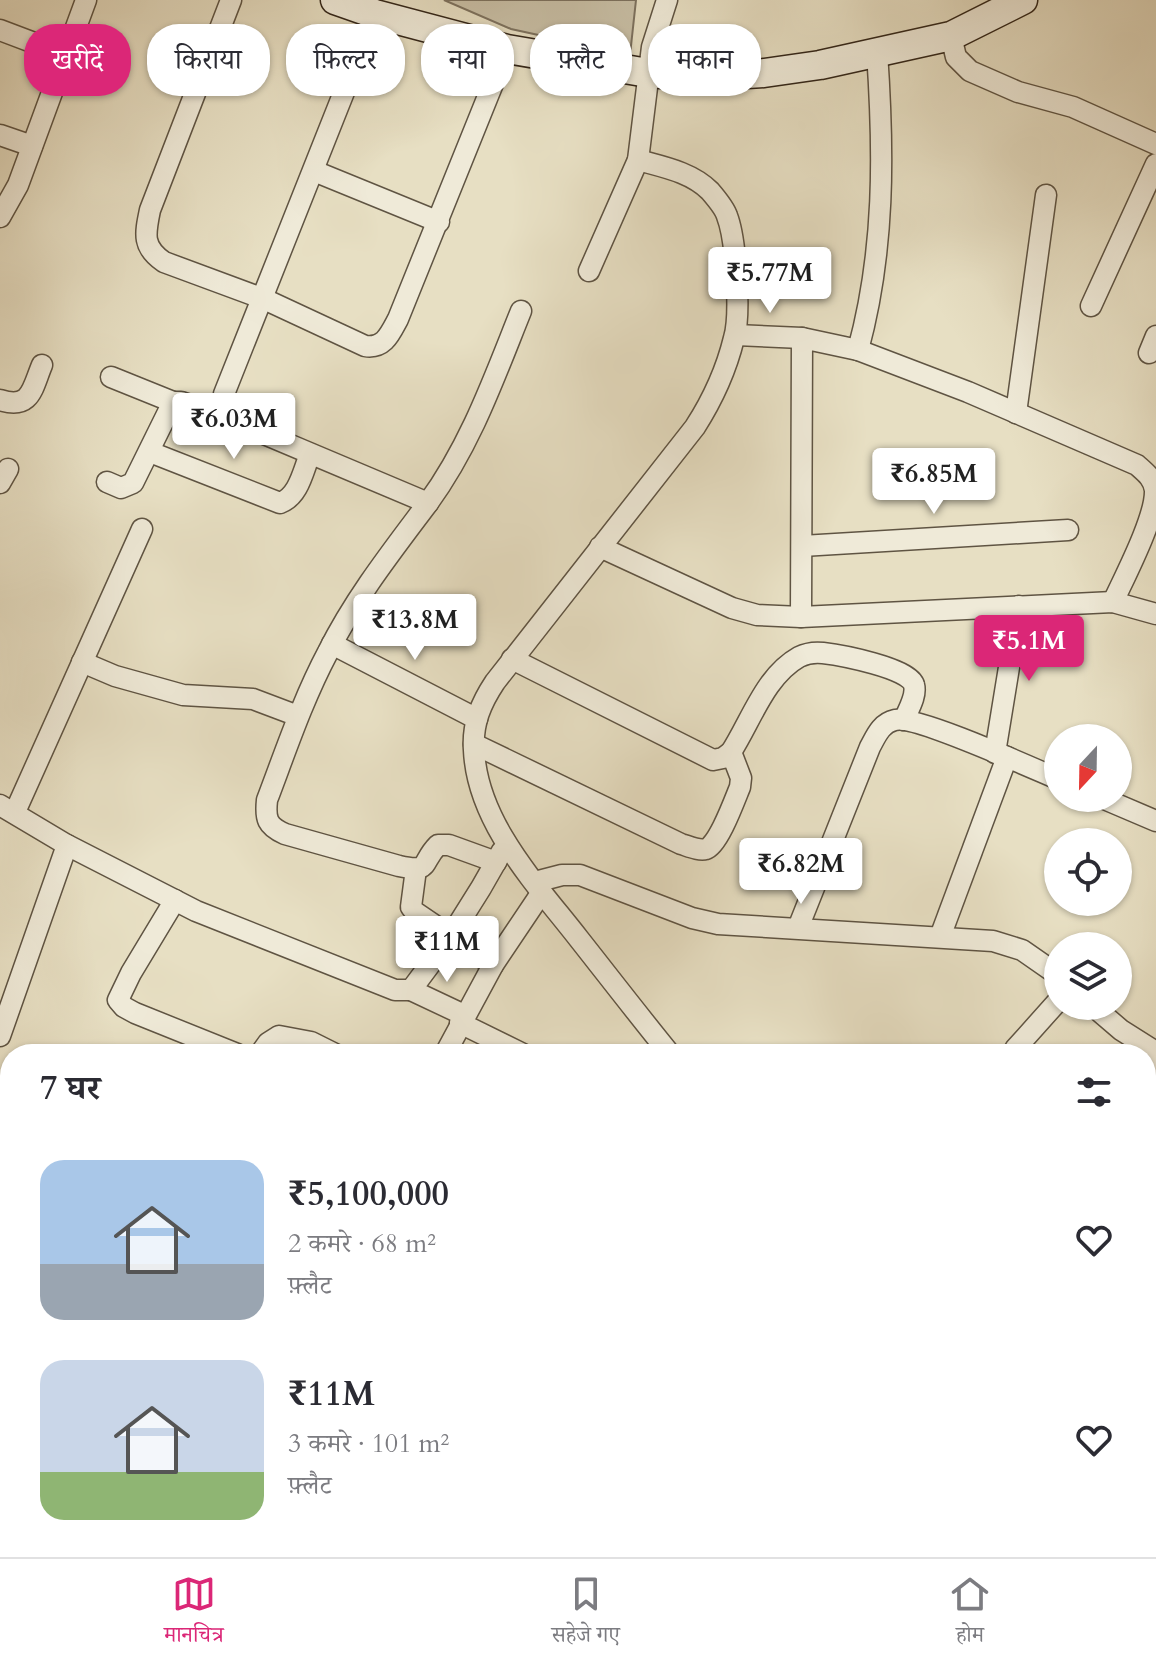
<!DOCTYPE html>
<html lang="hi">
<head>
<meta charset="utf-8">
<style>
	body { margin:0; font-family:Cardo,"Noto Serif Devanagari",serif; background:#f7f7f7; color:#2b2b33; height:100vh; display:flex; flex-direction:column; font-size:30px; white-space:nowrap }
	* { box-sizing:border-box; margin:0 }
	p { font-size:26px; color:#7c7c81 }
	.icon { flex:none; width:44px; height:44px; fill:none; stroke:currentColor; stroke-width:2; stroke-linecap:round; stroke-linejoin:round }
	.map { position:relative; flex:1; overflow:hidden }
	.panel { position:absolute; left:0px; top:1044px; width:1156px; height:514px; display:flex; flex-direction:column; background:#fff; border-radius:32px 32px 0 0; box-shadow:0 2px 6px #0004 }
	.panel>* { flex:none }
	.top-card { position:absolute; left:24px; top:24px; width:1108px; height:72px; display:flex; gap:16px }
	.needle { width:52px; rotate:202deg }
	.tools { position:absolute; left:1044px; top:724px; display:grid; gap:16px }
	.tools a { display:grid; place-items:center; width:88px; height:88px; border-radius:50%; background:#fff; box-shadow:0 2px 6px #0004; font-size:40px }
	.price { position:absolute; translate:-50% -68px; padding:0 18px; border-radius:8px; background:#fff; color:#222; font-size:26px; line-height:52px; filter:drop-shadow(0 2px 4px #0008) }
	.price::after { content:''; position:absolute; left:50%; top:48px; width:24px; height:18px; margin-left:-12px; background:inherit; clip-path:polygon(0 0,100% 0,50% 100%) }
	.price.active { background:#db2777; color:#fff }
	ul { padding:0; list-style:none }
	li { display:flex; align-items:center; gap:24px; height:200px; padding:0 40px }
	li span { display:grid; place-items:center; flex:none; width:224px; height:160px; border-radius:24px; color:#555 }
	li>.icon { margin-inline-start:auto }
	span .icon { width:96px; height:96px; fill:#fffc; stroke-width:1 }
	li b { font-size:34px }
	h2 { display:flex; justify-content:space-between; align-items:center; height:96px; padding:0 40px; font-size:34px }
	.tag { padding:0 28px; border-radius:32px; background:#fff; box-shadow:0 2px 6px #0004; font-size:28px; line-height:72px }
	.tag.active { background:#db2777; color:#fff }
	.tab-bar { display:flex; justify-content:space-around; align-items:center; height:112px; border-top:2px solid #e1e1e2; background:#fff; font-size:22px; color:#7c7c81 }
	.tab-bar a { display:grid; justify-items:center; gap:4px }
	.tab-bar .active { color:#db2777 }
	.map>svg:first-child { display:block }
</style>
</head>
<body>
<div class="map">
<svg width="1156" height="1557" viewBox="0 0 1156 1557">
	<defs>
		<pattern id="water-rules" width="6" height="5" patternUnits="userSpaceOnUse" patternTransform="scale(2)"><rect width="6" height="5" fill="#a9a089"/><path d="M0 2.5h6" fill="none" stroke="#8a826f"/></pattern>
	</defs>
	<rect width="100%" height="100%" fill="#e7dfc3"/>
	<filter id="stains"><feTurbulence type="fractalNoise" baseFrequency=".0025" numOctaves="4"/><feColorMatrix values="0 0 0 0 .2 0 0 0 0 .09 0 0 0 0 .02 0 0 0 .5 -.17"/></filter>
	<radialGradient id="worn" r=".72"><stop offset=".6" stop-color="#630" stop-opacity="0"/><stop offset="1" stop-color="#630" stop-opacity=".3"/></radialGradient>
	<path fill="#c8bfa6" stroke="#7d725f" stroke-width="2" d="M 444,0 L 636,0 L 630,55 L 511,29 Z"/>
	<g fill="url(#water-rules)" stroke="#796f5c" stroke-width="2">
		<path d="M 633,1548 L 758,1548 L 754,1557 L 630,1557 Z"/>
		<path d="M 886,1548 L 1128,1548 L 1128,1557 L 884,1557 Z"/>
	</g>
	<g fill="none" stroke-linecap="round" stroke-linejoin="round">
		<g stroke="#5f5443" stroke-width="23">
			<g id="street">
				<path d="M 231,0 L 150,210 C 145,234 142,247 164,262 L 264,299 L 365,346 C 384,349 390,334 398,319 L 507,49"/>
				<path d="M 375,14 L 224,394 L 225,417 L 231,420 L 428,503 C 392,551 355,598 328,652 C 303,699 286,750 267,800 C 265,819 267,826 285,834 L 399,866 C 432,873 420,863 438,845 L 449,845 L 496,862"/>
				<path d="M 0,30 L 66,55"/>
				<path d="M 951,36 L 956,57 L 970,71 L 1018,92 L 1073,107 L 1156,144"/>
				<path d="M 877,52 C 884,153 885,251 858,350 L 802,338 L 801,617 L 1113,602 L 1156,614"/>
				<path d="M 0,135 L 32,146"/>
				<path d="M 638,160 C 663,167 691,172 710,191 C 716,198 725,209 727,216 C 736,239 741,315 734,338 C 726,371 713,399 695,427 L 495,682 C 481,703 472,724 474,750 C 477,823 537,885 579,939 C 609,977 639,1016 670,1054"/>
				<path d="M 314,171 L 439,222"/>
				<path d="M 0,217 L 18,185 L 86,0"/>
				<path d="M 589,271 L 638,160 L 652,47 L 667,0"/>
				<path d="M 1091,306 L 1156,164"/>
				<path d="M 736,335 L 802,338"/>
				<path d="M 858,350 L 968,392 L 1137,465 C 1146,473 1153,478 1155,490 C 1156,517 1125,576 1113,602"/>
				<path d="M 1149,353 L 1156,336"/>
				<path d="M 111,377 L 173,402"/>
				<path d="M 0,400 C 31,410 32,389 42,365"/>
				<path d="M 1016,413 L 1046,195"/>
				<path d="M 150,452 L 280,503 C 299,496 303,471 310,454"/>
				<path d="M 107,482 L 121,488 L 133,483 L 173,402 L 181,402 L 225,417"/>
				<path d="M 0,483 L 8,469"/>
				<path d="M 428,503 C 471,444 494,378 521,311"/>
				<path d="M 802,546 L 1068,530"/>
				<path d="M 600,547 L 732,608 L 757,615 L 801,617"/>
				<path d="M 332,644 L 477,719"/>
				<path d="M 512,659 L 713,760 L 723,758 L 731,752 C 751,721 765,676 799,657 C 807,653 814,652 823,653 C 840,655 910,668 914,685 C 917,696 908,710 904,720"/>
				<path d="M 82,662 L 115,676 L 183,695 L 253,699 L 298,716"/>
				<path d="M 474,744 L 681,844 C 688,846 699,851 706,849 C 718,846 735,799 740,787 L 741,778 L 731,752"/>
				<path d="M 995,753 L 1019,606"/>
				<path d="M 1102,798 L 1156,821"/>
				<path d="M 0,805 L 67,845 L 196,911 L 395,990 L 411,990 C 446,945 475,901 502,851"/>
				<path d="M 15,812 L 142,529"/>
				<path d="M 416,869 L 411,907 L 415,912 L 493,965"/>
				<path d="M 535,882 L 562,875 L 580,875 L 692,918 L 718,924 L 993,941 L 1022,950 L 1058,975"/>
				<path d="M 175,900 L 131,973 L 118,1000 L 124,1007 L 135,1013 L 237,1054"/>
				<path d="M 798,928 L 870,747 C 876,736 881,723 895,720 C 915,715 1032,768 1058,779"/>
				<path d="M 940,937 L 1007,757"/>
				<path d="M 411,990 L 464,1015"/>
				<path d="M 1093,1006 L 1121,1030 L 1156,1052"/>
				<path d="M 460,1023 L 523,1054"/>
				<path d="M 0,1036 L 67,845"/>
				<path d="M 260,1054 L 268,1043 L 279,1036 L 311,1042 L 335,1054"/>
				<path d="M 445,1054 L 493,965 L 542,892"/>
				<path d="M 1015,1054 L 1015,1049 L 1058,1001"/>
				<path d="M 1146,1074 L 1156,1061"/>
				<path d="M 0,1090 L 10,1090"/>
				<path d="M 1146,1174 L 1156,1181"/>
				<path d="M 0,1244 L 10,1246"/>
				<path d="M 1146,1406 L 1156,1387"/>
				<path d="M 252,1557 L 253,1548"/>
				<path d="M 317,1557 L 321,1548"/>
				<path d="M 365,1557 L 369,1548"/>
				<path d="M 827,1557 L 831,1548"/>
				<path d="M 1079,1557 L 1083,1548"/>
			</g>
		</g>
		<g stroke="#322518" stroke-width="31">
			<path id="secondary" d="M 335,0 L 375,14 L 507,49 L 648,73 L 700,77 L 764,73 L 820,65 L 951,36 L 1023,0"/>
		</g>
		<use href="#street" stroke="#efead8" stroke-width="20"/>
		<use href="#secondary" stroke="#efead8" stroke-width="28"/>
	</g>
	<rect width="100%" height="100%" filter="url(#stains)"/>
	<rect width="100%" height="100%" fill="url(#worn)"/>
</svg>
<div class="tools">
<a><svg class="needle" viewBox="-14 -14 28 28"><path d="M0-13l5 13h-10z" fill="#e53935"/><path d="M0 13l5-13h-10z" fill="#7c7c81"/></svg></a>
<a><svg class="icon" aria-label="locate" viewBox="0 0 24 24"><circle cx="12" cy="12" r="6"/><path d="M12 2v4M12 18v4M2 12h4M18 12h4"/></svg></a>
<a><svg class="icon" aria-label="layers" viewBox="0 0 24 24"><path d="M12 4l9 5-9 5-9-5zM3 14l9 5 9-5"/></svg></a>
</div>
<b class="price" style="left:770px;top:315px">₹5.77M</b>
<b class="price" style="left:234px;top:461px">₹6.03M</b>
<b class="price" style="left:934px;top:516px">₹6.85M</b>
<b class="price" style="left:415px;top:662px">₹13.8M</b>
<b class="price active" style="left:1029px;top:683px">₹5.1M</b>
<b class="price" style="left:801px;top:906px">₹6.82M</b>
<b class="price" style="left:447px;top:984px">₹11M</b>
<div class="top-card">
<a class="tag active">खरीदें</a>
<a class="tag">किराया</a>
<a class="tag">फ़िल्टर</a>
<a class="tag">नया</a>
<a class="tag">फ़्लैट</a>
<a class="tag">मकान</a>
</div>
<section class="panel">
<h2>7 घर<svg class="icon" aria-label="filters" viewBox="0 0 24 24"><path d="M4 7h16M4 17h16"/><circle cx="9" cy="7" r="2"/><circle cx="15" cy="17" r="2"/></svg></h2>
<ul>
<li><span style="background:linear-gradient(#a9c7e8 65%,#9aa5b1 0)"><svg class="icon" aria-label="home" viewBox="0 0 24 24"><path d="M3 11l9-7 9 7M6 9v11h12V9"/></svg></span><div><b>₹5,100,000</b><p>2 कमरे · 68 m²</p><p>फ़्लैट</p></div><svg class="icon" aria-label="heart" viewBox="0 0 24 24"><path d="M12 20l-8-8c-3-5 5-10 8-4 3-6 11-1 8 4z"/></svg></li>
<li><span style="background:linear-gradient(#c9d6e8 70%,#8fb573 0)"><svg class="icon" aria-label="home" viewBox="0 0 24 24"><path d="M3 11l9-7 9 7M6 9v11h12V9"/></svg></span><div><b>₹11M</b><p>3 कमरे · 101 m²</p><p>फ़्लैट</p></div><svg class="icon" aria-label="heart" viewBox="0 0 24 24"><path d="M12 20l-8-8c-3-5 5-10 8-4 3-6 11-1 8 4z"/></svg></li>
</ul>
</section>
</div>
<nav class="tab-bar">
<a class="active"><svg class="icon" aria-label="map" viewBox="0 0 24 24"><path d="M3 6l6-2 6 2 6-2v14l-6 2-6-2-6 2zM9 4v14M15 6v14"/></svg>मानचित्र</a>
<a><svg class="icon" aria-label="saved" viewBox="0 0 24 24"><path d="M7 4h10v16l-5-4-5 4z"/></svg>सहेजे गए</a>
<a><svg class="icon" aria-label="home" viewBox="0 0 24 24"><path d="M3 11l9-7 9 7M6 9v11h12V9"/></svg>होम</a>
</nav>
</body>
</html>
